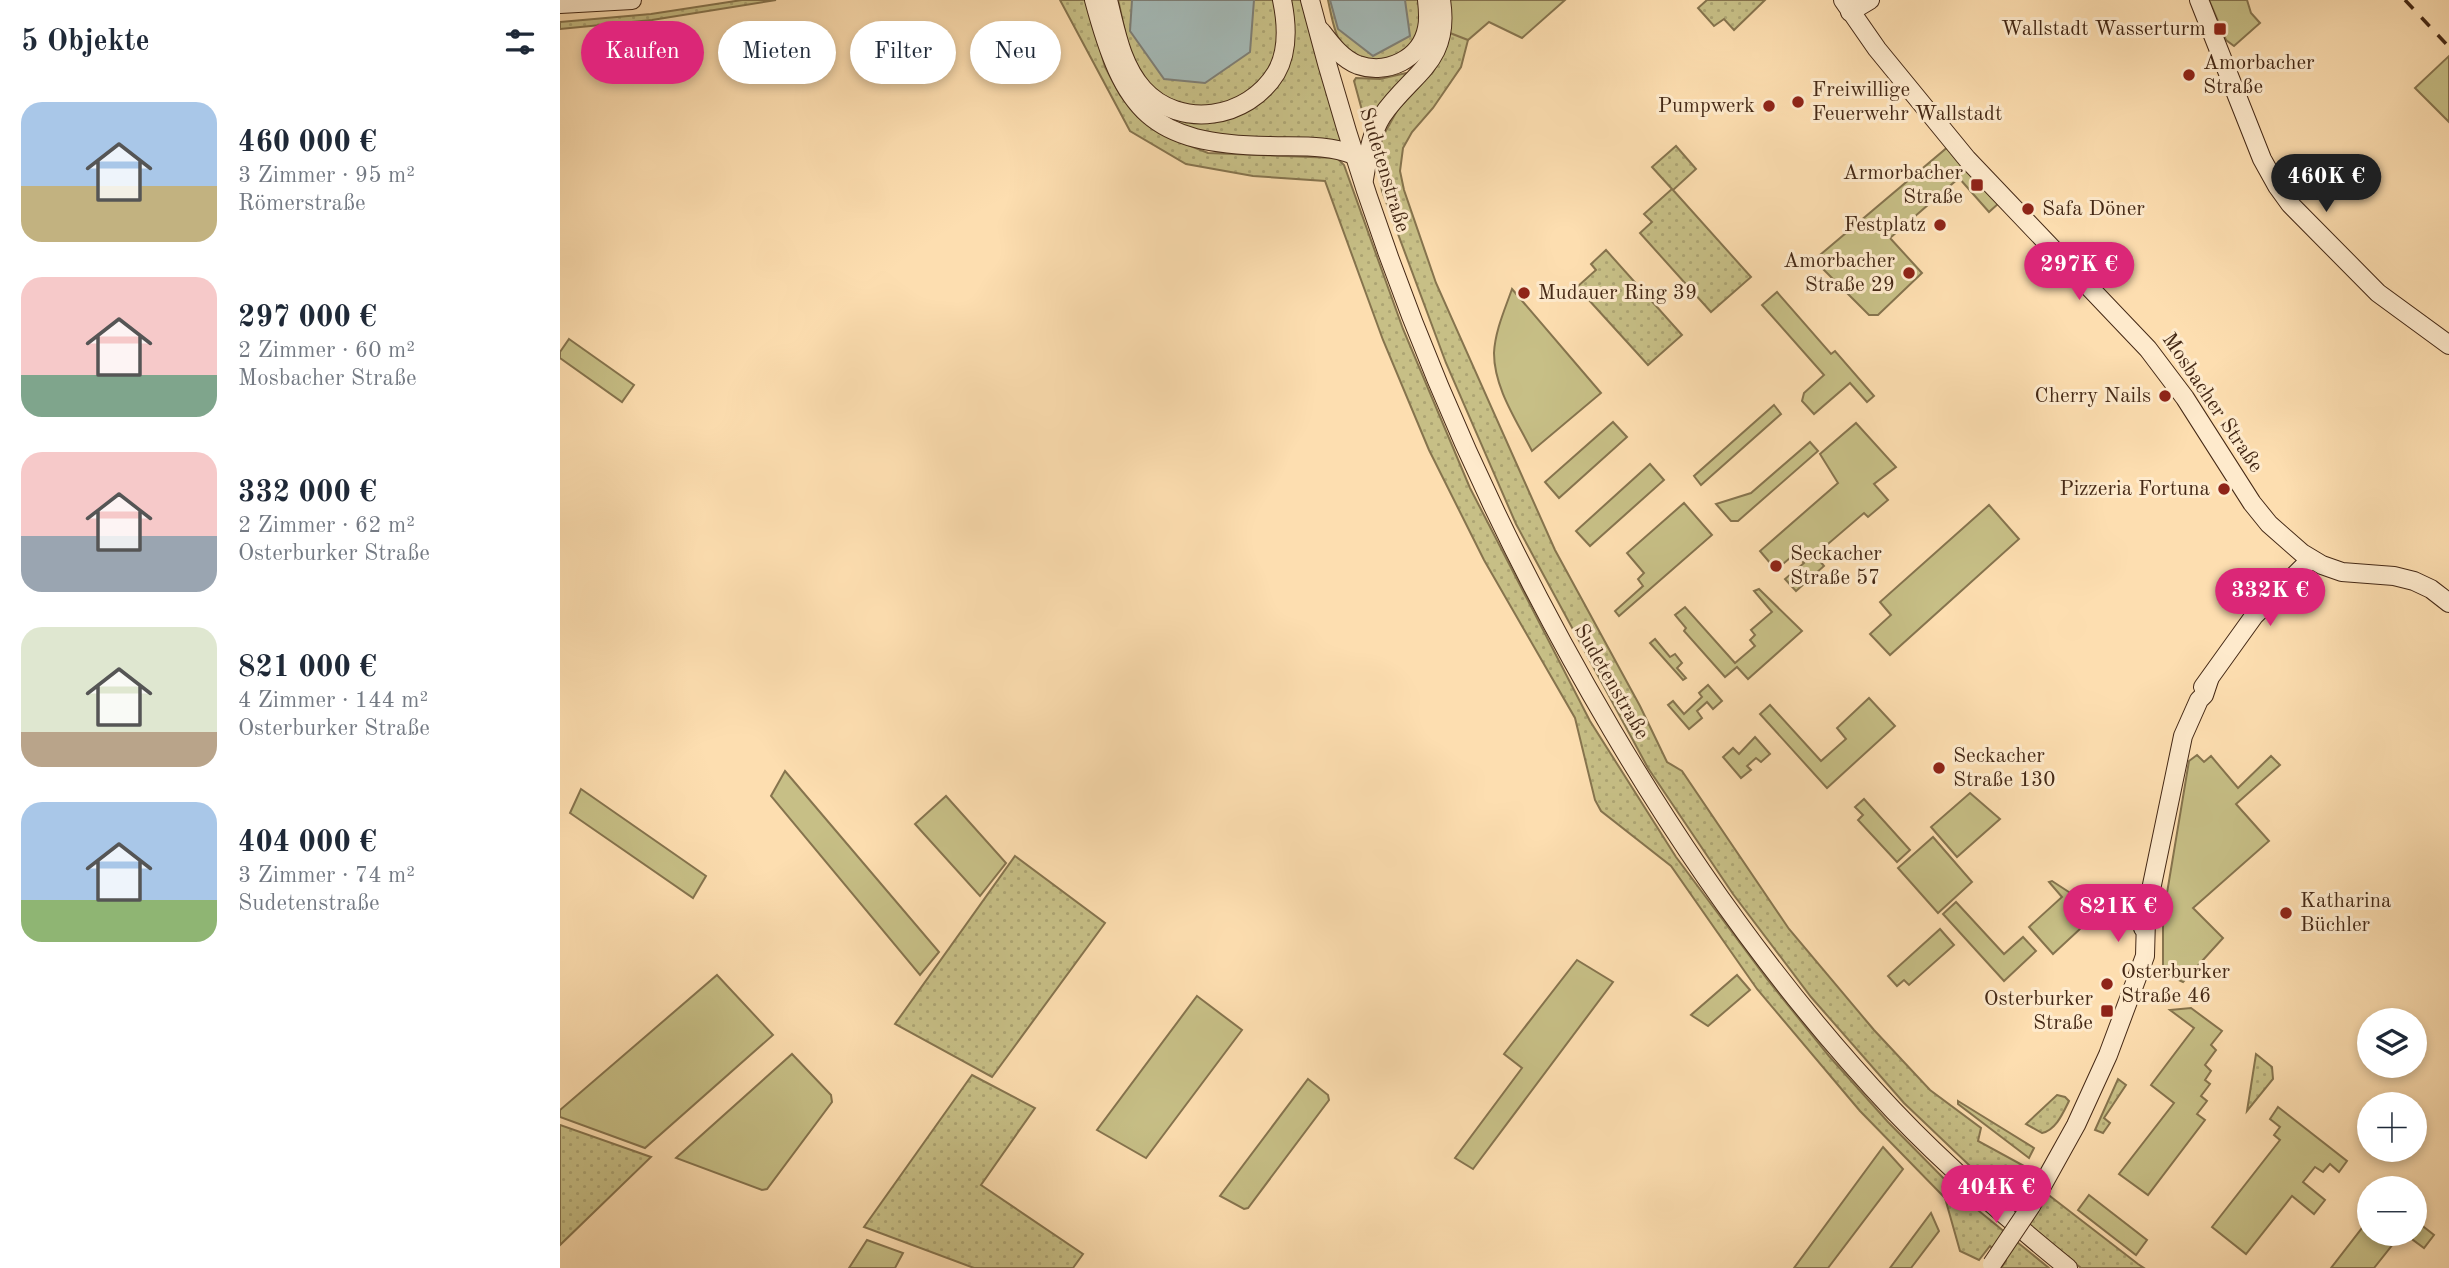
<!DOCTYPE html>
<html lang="de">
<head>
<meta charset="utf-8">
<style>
	body { margin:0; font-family:"Old Standard TT",serif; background:#f2f2f3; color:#1f2937; height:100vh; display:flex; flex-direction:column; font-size:26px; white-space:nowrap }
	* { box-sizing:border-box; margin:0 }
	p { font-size:23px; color:#747a83 }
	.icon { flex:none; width:38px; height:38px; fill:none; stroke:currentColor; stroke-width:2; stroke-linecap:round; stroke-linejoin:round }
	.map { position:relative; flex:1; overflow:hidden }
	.side { display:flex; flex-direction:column; background:#fff; width:560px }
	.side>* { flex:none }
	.top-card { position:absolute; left:21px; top:21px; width:665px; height:63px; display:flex; gap:14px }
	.tools { position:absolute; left:1797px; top:1008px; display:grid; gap:14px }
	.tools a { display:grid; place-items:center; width:70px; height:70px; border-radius:50%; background:#fff; box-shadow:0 4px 10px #0003; font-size:35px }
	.price { position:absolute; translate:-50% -60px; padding:0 16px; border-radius:24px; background:#db2777; color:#fff; font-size:23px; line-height:46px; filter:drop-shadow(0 2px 4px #0008) }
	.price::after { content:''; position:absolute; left:50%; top:42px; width:21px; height:16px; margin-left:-10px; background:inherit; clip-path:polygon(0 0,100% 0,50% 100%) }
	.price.on { background:#222; color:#fff }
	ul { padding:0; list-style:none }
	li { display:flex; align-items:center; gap:21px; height:175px; padding:0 21px }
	li span { display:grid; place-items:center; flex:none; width:196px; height:140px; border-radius:21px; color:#555 }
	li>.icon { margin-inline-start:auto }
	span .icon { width:84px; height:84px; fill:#fffc; stroke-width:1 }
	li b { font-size:30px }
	h2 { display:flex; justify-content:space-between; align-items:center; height:84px; padding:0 21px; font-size:30px }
	.chip { padding:0 24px; border-radius:32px; background:#fff; box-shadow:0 4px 10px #0003; font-size:24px; line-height:63px }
	.chip.on { background:#db2777; color:#fff }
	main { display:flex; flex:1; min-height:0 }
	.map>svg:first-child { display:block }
</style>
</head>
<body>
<main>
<section class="side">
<h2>5 Objekte<svg class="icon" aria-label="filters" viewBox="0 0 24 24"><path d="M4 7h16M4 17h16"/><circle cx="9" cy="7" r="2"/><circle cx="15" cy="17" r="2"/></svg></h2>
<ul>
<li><span style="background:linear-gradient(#a9c7e8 60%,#c2b280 0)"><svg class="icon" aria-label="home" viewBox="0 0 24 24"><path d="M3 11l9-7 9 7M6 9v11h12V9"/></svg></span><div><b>460 000 €</b><p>3 Zimmer · 95 m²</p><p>Römerstraße</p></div></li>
<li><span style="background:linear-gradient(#f6c9c9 70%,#7fa58c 0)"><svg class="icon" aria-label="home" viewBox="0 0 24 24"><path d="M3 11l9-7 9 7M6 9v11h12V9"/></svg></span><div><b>297 000 €</b><p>2 Zimmer · 60 m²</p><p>Mosbacher Straße</p></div></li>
<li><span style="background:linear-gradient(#f6c9c9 60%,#9aa5b1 0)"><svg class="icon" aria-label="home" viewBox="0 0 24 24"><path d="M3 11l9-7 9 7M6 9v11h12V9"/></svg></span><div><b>332 000 €</b><p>2 Zimmer · 62 m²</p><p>Osterburker Straße</p></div></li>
<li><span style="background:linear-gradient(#dfe7d0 75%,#b9a48a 0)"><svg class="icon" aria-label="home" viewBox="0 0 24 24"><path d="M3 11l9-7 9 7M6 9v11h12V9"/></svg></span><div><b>821 000 €</b><p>4 Zimmer · 144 m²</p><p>Osterburker Straße</p></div></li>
<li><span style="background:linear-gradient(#a9c7e8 70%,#8fb573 0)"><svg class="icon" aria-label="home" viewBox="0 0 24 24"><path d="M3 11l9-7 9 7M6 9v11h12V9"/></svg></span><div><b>404 000 €</b><p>3 Zimmer · 74 m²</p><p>Sudetenstraße</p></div></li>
</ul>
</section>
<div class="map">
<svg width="1889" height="1268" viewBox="0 0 1889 1268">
	<defs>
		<pattern id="grass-dots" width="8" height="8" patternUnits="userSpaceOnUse" patternTransform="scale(1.75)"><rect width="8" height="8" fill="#c7bf86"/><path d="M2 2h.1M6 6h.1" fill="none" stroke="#aca473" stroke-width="1.8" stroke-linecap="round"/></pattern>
	</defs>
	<rect width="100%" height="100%" fill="#fddeb0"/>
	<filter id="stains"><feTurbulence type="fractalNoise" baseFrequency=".00286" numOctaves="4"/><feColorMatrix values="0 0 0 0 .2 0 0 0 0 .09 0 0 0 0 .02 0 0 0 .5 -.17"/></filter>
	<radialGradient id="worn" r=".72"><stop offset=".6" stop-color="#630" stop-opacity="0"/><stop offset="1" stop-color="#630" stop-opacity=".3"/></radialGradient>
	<g fill="url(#grass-dots)" stroke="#86744e" stroke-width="2">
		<path d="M 182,0 L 216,0 L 92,20 L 0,29 L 0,22 L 91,14 Z"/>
		<path d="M 500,0 L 527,0 L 545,67 L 560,95 L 578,117 L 608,137 L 648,153 L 777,158 L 784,165 L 843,329 L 910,488 L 1030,721 L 1116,857 L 1207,979 L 1269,1056 L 1328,1122 L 1403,1198 L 1489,1268 L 1441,1268 L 1446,1261 L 1430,1246 L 1419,1260 L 1400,1251 L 1385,1198 L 1300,1111 L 1197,989 L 1111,866 L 1041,811 L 1035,800 L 1015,718 L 924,560 L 869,450 L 823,340 L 765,181 L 693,176 L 626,164 L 570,131 Z"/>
		<path d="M 558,0 L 717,0 C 718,24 721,47 710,69 C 685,116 621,119 586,81 C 567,60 565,27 558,0 Z"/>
		<path d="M 728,0 L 743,0 L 783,145 L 649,138 L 600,117 L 563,69 L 627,119 L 711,88 Z"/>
		<path d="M 768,0 L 860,0 C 860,10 863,24 860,33 C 851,59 813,70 791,54 C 775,43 772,18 768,0 Z"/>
		<path d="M 907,0 L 908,40 L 901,67 L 873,108 L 852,132 L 843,148 L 840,171 L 844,190 L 876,283 L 995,550 L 1080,706 L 1107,762 L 1122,771 L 1229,929 L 1314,1030 L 1370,1090 L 1421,1128 L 1418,1141 L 1466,1167 L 1454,1208 L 1344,1103 L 1251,997 L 1173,894 L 1088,768 L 956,524 L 886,363 L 822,191 L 817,160 L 823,136 L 838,109 L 873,72 L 884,53 L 890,33 L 890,6 Z"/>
		<path d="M 1147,0 L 1205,0 L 1174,30 L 1164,19 L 1154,26 L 1138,8 Z"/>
		<path d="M 846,73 L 849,75 L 811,115 L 803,114 L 794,81 L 796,78 L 820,79 Z"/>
		<path d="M 1116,146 L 1136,169 L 1113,190 L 1191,277 L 1151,312 L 1080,233 L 1092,222 L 1084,214 L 1112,189 L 1092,167 Z"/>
		<path d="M 1046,250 L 1122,335 L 1088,365 L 1017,287 L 1036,270 L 1031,264 Z"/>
		<path d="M 455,856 L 545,923 L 432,1077 L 335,1024 Z"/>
		<path d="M 1696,1054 L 1712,1067 L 1713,1079 L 1687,1111 Z"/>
		<path d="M 412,1075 L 475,1108 L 421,1185 L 523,1254 L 513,1268 L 414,1268 L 304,1227 Z"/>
		<path d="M 1558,1079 L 1566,1085 L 1544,1118 L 1550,1123 L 1543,1133 L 1535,1130 Z"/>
		<path d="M 1497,1095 L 1505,1097 L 1509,1101 C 1503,1113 1496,1130 1482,1133 L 1466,1124 Z"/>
		<path d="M 1398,1101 L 1474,1148 L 1469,1158 L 1398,1104 Z"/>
		<path d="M 0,1125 L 91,1157 L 0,1245 Z"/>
		<path d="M 1486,1193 L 1578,1264 L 1584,1268 L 1521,1268 L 1468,1225 Z"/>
	</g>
	<g fill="#c7bf86" stroke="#86744e" stroke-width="2">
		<path d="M 889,0 L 1005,0 L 962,38 L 929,22 L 908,40 L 890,33 Z"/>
		<path d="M 1649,0 L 1687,0 L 1691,13 L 1700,23 L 1674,46 L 1666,40 Z"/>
		<path d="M 1889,56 L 1889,122 L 1855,88 Z"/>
		<path d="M 1389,146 L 1439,203 L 1429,212 L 1399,178 L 1330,238 L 1362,273 L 1318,315 L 1309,315 L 1254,260 Z"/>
		<path d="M 952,289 L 1041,393 L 972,451 C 957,421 934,388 934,353 C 935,331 945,309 952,289 Z"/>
		<path d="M 1217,292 L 1271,354 L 1275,351 L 1314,396 L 1307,402 L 1290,383 L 1254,414 L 1242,401 L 1244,393 L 1264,375 L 1202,305 Z"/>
		<path d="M 9,339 L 74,385 L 62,402 L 0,358 L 0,352 Z"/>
		<path d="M 1214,405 L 1221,414 L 1141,485 L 1134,476 Z"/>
		<path d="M 1053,422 L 1067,437 L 999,498 L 985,482 Z"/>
		<path d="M 1296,423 L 1336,467 L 1314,484 L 1328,500 L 1308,517 L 1304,513 L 1255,555 L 1264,566 L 1236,591 L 1225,579 L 1244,563 L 1239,558 L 1242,555 L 1238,551 L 1216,570 L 1200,551 L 1278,483 L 1260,454 Z"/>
		<path d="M 1250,442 L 1258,451 L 1178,521 L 1171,521 L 1156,504 L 1191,493 Z"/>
		<path d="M 1090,464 L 1104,480 L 1030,546 L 1016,531 Z"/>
		<path d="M 1124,503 L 1152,535 L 1059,616 L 1055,611 L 1083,586 L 1078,579 L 1084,573 L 1067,553 Z"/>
		<path d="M 1429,505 L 1459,539 L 1330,655 L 1310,634 L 1331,615 L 1320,602 Z"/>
		<path d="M 1199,589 L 1242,631 L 1188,679 L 1177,667 L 1165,677 L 1124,631 L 1126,628 L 1115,615 L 1125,607 L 1175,663 L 1195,646 L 1190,640 L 1195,635 L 1191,630 L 1212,612 L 1194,591 Z"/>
		<path d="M 1095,639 L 1110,657 L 1115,654 L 1122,663 L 1117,668 L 1126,678 L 1123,680 L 1090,643 Z"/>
		<path d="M 1148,685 L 1162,701 L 1153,709 L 1147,702 L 1137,711 L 1142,718 L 1129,729 L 1108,705 L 1113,701 L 1124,714 L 1142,697 L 1139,693 Z"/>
		<path d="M 1309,698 L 1335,726 L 1267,788 L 1200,714 L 1210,705 L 1261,761 L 1286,739 L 1277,728 Z"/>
		<path d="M 1195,737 L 1210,754 L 1201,762 L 1196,758 L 1187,766 L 1191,770 L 1181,778 L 1163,757 L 1173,748 L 1179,754 Z"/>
		<path d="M 1637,755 L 1644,762 L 1651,756 L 1678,788 L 1711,756 L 1720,765 L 1676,804 L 1709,841 L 1633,908 L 1663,938 L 1623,982 L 1612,977 L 1603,967 L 1603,917 L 1629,761 Z"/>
		<path d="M 225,771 L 379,952 L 360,975 L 211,796 Z"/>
		<path d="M 21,789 L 146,876 L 133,898 L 10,813 Z"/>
		<path d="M 1410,793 L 1440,819 L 1397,857 L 1371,827 Z"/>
		<path d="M 386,796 L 446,863 L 420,896 L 355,824 Z"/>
		<path d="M 1304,799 L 1350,850 L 1337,862 L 1298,820 L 1303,815 L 1295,807 Z"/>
		<path d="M 1373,837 L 1412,882 L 1378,913 L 1338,868 Z"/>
		<path d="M 1492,881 L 1518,898 L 1534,916 L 1493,954 L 1469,927 L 1502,897 L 1489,882 Z"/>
		<path d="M 1396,902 L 1444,954 L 1463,937 L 1476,951 L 1444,981 L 1383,914 Z"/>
		<path d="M 1380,929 L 1394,945 L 1349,985 L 1344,980 L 1337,986 L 1328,976 Z"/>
		<path d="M 1017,960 L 1053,982 L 913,1169 L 895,1158 L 962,1068 L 944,1054 Z"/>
		<path d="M 157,975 L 213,1035 L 85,1148 L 0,1117 L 0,1110 Z"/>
		<path d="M 1177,975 L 1190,990 L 1148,1026 L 1131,1015 Z"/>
		<path d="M 637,996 L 682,1030 L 586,1158 L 537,1130 Z"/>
		<path d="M 1631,1008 L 1662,1031 L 1651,1045 L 1656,1050 L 1645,1065 L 1651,1071 L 1645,1080 L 1650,1084 L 1641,1096 L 1647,1101 L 1637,1114 L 1645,1120 L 1588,1195 L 1559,1174 L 1614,1103 L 1591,1085 L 1634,1028 L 1610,1010 Z"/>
		<path d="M 232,1054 L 271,1095 L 272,1102 L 207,1189 L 202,1190 L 116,1158 Z"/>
		<path d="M 748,1079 L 768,1095 L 769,1100 L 688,1208 L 684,1209 L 660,1196 Z"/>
		<path d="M 1718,1107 L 1787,1161 L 1779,1172 L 1770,1164 L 1763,1172 L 1755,1167 L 1743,1182 L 1765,1200 L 1754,1214 L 1732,1196 L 1686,1254 L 1652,1227 L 1720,1140 L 1714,1135 L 1720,1127 L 1710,1119 Z"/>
		<path d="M 1323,1147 L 1343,1169 L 1268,1268 L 1234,1268 Z"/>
		<path d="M 1529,1195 L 1587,1240 L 1576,1255 L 1518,1210 Z"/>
		<path d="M 1371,1213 L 1379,1231 L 1351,1268 L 1330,1268 Z"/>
		<path d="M 1809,1219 L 1810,1234 L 1841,1234 L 1814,1268 L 1771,1268 Z"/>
		<path d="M 1855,1220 L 1874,1235 L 1864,1248 L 1845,1234 L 1855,1234 Z"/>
		<path d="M 307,1240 L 343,1253 L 335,1268 L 289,1268 Z"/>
	</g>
	<g fill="#a4b9b6" stroke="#7e7f76" stroke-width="2">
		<path d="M 572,0 L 694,0 L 690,52 L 645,83 L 604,79 L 570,31 Z"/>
		<path d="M 770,0 L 845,0 L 850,36 L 813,56 L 778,29 Z"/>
	</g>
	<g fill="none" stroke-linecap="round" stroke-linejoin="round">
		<g stroke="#442815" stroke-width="20">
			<g id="secondary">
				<path d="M 534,0 C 564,112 590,144 709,146 C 738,147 767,144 794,155"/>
				<path d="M 548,0 C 556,31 561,64 583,89 C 620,130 688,119 716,73 C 729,51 727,24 722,0"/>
				<path d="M 750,0 C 816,258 916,500 1052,730 C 1132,866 1225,996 1334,1111 C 1388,1168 1447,1218 1508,1268"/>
				<path d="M 1283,0 L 1317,49 L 1407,159 L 1588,349 L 1625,398 L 1692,503 L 1709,524 L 1742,553 L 1762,565 L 1782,572 L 1834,576 L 1854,581 L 1871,589 L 1889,603"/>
				<path d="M 1639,0 L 1702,159 L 1717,186 L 1730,204 L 1818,293 L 1889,345"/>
				<path d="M 0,4 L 72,0"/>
				<path d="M 1290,12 L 1310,0"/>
				<path d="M 761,31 C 771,44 782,59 798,65 C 827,75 861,59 867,28 C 869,19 868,9 867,0"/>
				<path d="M 804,179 C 808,158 810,135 822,116 C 851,73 891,63 881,0"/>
				<path d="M 1643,687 L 1694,616 L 1751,559"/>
				<path d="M 1583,928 L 1623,736 L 1639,700 L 1644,695 L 1649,680"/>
				<path d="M 1471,1206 L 1516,1125 L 1548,1055 L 1585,956 L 1586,919"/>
			</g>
		</g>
		<use href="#secondary" stroke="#feeacc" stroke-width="18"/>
		<path stroke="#442815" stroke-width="3.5" stroke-dasharray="12 12" stroke-linecap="butt" d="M 1845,0 L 1889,47"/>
		<g stroke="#442815" stroke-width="20" stroke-linecap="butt">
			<path id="secondary-bridge" d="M 1432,1264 L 1471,1206"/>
		</g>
		<use href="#secondary-bridge" stroke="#feeacc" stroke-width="18"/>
	</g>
	<g fill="#8f2418" stroke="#feeacc" stroke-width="2.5">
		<rect x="1653" y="22" width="14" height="14" rx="3.5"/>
		<circle cx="1629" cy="75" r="7"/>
		<circle cx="1238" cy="102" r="7"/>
		<circle cx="1209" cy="106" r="7"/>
		<rect x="1410" y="178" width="14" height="14" rx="3.5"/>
		<circle cx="1468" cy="209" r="7"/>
		<circle cx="1380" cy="225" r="7"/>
		<circle cx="1349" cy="273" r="7"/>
		<circle cx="964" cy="293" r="7"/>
		<circle cx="1605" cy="396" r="7"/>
		<circle cx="1664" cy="489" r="7"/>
		<circle cx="1216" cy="566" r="7"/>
		<circle cx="1379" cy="768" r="7"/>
		<circle cx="1726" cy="913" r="7"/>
		<circle cx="1547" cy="984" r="7"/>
		<rect x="1540" y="1004" width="14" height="14" rx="3.5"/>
	</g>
	<g text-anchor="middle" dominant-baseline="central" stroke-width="6" stroke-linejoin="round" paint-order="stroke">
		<g font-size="21" fill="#442815" stroke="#feeacc" text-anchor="end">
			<text x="1646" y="29">Wallstadt Wasserturm</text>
			<text x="1643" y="63" text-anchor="start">Amorbacher<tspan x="1643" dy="24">Straße</tspan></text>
			<text x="1252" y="90" text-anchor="start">Freiwillige<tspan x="1252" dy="24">Feuerwehr Wallstadt</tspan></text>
			<text x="1195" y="106">Pumpwerk</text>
			<text x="1403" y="173">Armorbacher<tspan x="1403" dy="24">Straße</tspan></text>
			<text x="1482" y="209" text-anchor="start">Safa Döner</text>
			<text x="1366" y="225">Festplatz</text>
			<text x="1335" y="261">Amorbacher<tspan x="1335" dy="24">Straße 29</tspan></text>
			<text x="978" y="293" text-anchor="start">Mudauer Ring 39</text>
			<text x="1591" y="396">Cherry Nails</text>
			<text x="1650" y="489">Pizzeria Fortuna</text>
			<text x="1230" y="554" text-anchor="start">Seckacher<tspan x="1230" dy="24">Straße 57</tspan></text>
			<text x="1393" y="756" text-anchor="start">Seckacher<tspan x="1393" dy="24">Straße 130</tspan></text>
			<text x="1740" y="901" text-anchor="start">Katharina<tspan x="1740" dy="24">Büchler</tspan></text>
			<text x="1561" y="972" text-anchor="start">Osterburker<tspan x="1561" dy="24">Straße 46</tspan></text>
			<text x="1533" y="999">Osterburker<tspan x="1533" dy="24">Straße</tspan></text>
		</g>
		<g font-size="21" fill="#442815" stroke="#feeacc">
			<text transform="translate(824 170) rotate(73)">Sudetenstraße</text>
			<text transform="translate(1652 403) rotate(56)">Mosbacher Straße</text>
			<text transform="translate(1051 682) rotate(60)">Sudetenstraße</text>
		</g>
	</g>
	<rect width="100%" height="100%" filter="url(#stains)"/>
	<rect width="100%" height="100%" fill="url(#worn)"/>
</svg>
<div class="tools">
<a><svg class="icon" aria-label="layers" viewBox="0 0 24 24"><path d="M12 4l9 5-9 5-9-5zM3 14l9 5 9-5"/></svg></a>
<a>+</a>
<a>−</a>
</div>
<b class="price on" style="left:1766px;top:214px">460K €</b>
<b class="price" style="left:1519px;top:302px">297K €</b>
<b class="price" style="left:1710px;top:628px">332K €</b>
<b class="price" style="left:1558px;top:944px">821K €</b>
<b class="price" style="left:1436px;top:1225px">404K €</b>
<div class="top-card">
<a class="chip on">Kaufen</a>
<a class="chip">Mieten</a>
<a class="chip">Filter</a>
<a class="chip">Neu</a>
</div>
</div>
</main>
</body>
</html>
